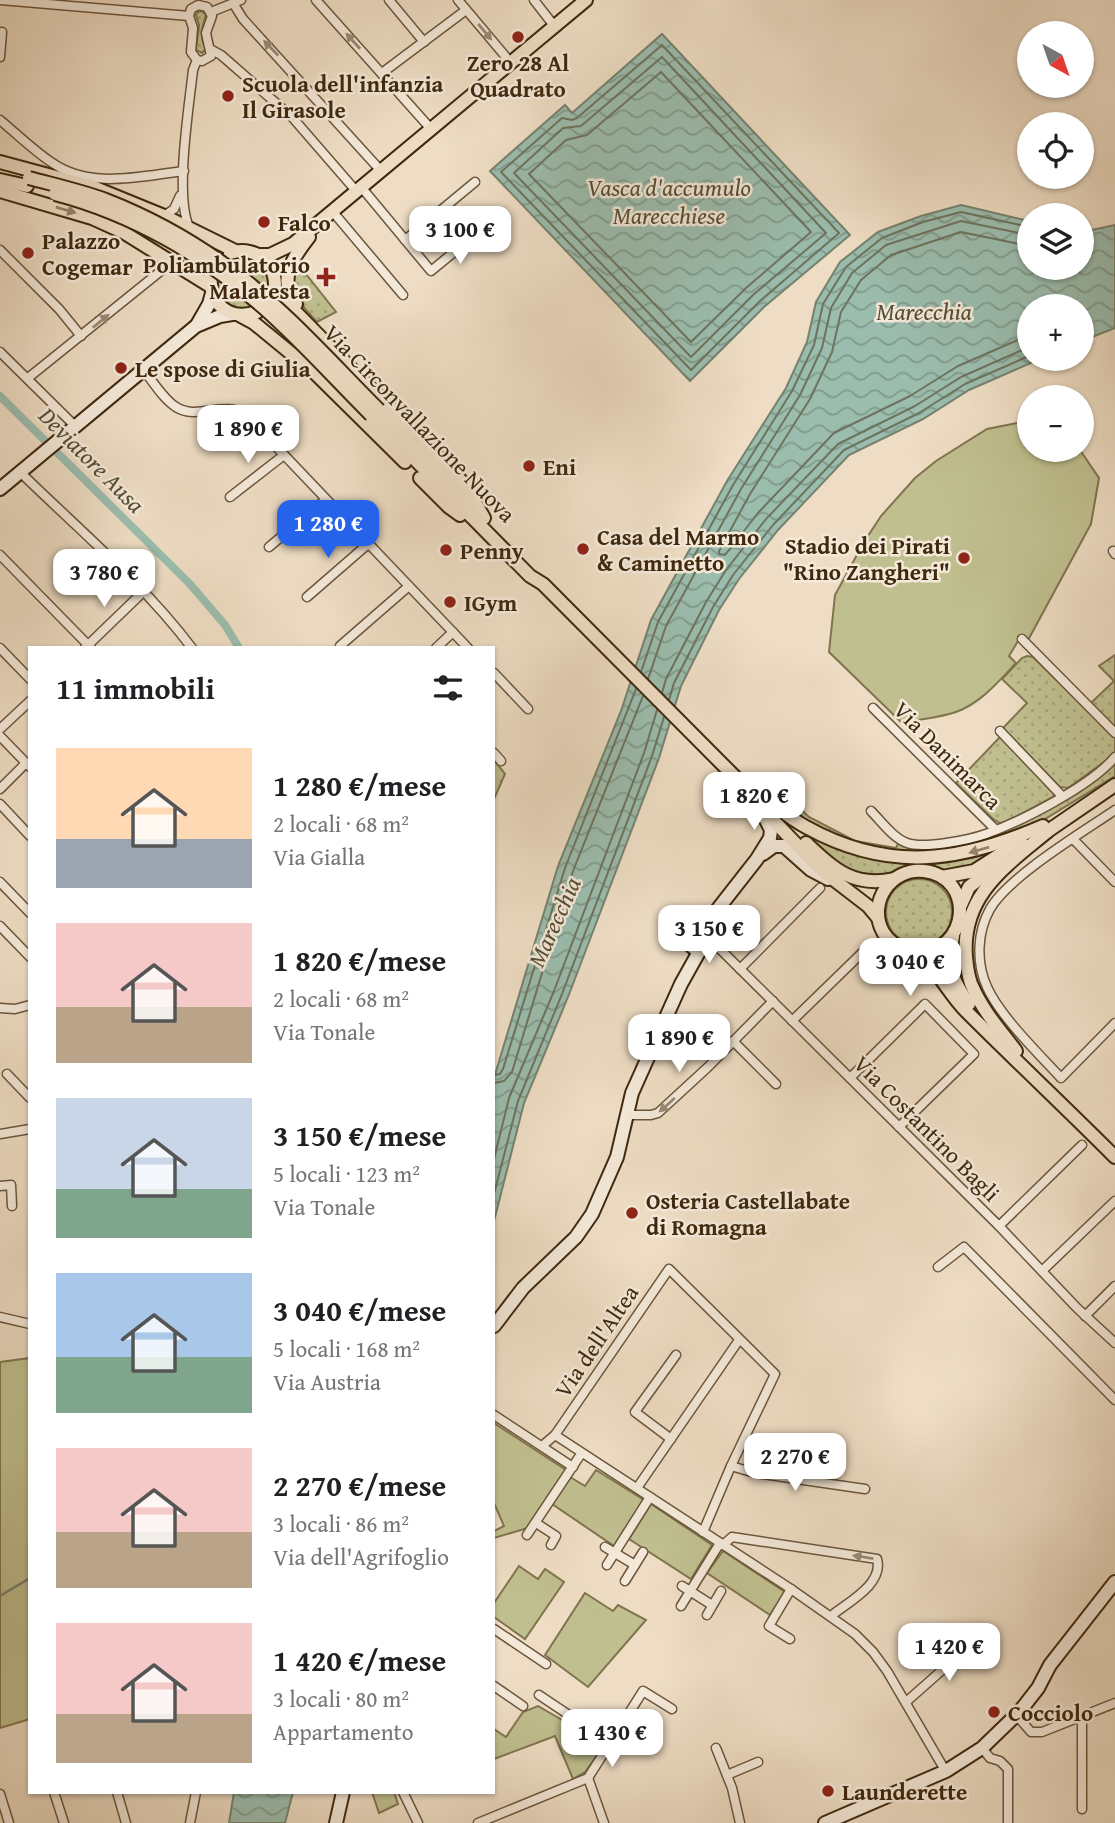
<!DOCTYPE html>
<html lang="it">
<head>
<meta charset="utf-8">
<style>
	body { margin:0; font-family:"Gentium Book Plus",serif; background:#f6f6f6; color:#202124; height:100vh; display:flex; flex-direction:column; font-size:26px; white-space:nowrap }
	* { box-sizing:border-box; margin:0 }
	p { font-size:23px; color:#757577 }
	.icon { flex:none; width:38px; height:38px; fill:none; stroke:currentColor; stroke-width:2; stroke-linecap:round; stroke-linejoin:round }
	.map { position:relative; flex:1; overflow:hidden }
	.details { position:absolute; left:28px; top:646px; width:467px; height:1148px; display:flex; flex-direction:column; background:#fff; border-radius:0px; box-shadow:0 2px 5px #0004 }
	.details>* { flex:none }
	.needle { width:46px; rotate:140deg }
	.tools { position:absolute; left:1017px; top:21px; display:grid; gap:14px }
	.tools a { display:grid; place-items:center; width:77px; height:77px; border-radius:50%; background:#fff; box-shadow:0 2px 5px #0004; font-size:35px }
	.price { position:absolute; translate:-50% -60px; padding:0 16px; border-radius:14px; background:#fff; color:#222; font-size:23px; line-height:46px; filter:drop-shadow(0 2px 4px #0008) }
	.price::after { content:''; position:absolute; left:50%; top:42px; width:21px; height:16px; margin-left:-10px; background:inherit; clip-path:polygon(0 0,100% 0,50% 100%) }
	.price.active { background:#2563eb; color:#fff }
	ul { padding:0; list-style:none }
	li { display:flex; align-items:center; gap:21px; height:175px; padding:0 28px }
	li span { display:grid; place-items:center; flex:none; width:196px; height:140px; border-radius:0px; color:#555 }
	li>.icon { margin-inline-start:auto }
	span .icon { width:84px; height:84px; fill:#fffc; stroke-width:1 }
	li b { font-size:30px }
	h2 { display:flex; justify-content:space-between; align-items:center; height:84px; padding:0 28px; font-size:30px }
	.map>svg:first-child { display:block }
</style>
</head>
<body>
<div class="map">
<svg width="1115" height="1823" viewBox="0 0 1115 1823">
	<defs>
		<pattern id="grass-dots" width="8" height="8" patternUnits="userSpaceOnUse" patternTransform="scale(1.75)"><rect width="8" height="8" fill="#c0bf8f"/><path d="M2 2h.1M6 6h.1" fill="none" stroke="#a6a47a" stroke-width="1.8" stroke-linecap="round"/></pattern>
		<pattern id="water-waves" width="16" height="10" patternUnits="userSpaceOnUse" patternTransform="scale(1.75)"><rect width="16" height="10" fill="#9bbdae"/><path d="M0 5q4-4 8 0t8 0" fill="none" stroke="#809a8c"/></pattern>
	</defs>
	<rect width="100%" height="100%" fill="#eeddc4"/>
	<filter id="stains"><feTurbulence type="fractalNoise" baseFrequency=".00286" numOctaves="4"/><feColorMatrix values="0 0 0 0 .2 0 0 0 0 .09 0 0 0 0 .02 0 0 0 .5 -.17"/></filter>
	<radialGradient id="worn" r=".72"><stop offset=".6" stop-color="#630" stop-opacity="0"/><stop offset="1" stop-color="#630" stop-opacity=".3"/></radialGradient>
	<g fill="url(#grass-dots)" stroke="#80744e" stroke-width="2">
		<path d="M 202,11 L 206,15 C 202,28 199,36 206,49 L 202,53 L 196,50 L 199,25 L 196,15 L 198,12 Z"/>
		<circle cx="243" cy="283" r="26"/>
		<path d="M 298,264 L 336,312 L 317,322 C 298,301 287,293 298,264 Z"/>
		<path d="M 1115,655 L 1115,727 L 1091,703 L 1114,681 L 1099,666 Z"/>
		<path d="M 1027,656 L 1033,657 L 1115,737 L 1115,753 L 1111,757 L 1068,788 L 1060,787 L 1003,728 L 1027,703 L 1002,679 L 1022,658 Z"/>
		<path d="M 1001,736 L 1054,794 L 1053,797 L 1006,822 L 1000,823 L 993,819 L 956,783 Z"/>
		<path d="M 494,760 L 505,774 L 494,799 Z"/>
		<path d="M 1115,763 L 1115,776 L 1024,832 L 977,850 L 884,852 L 809,826 L 764,793 L 764,790 L 769,783 L 773,784 L 809,817 L 855,841 L 896,848 L 899,842 L 908,847 L 985,838 L 1097,778 Z"/>
		<path d="M 812,836 L 924,862 L 972,858 L 999,849 L 971,869 L 888,877 L 846,872 L 809,839 Z"/>
		<circle cx="919" cy="912" r="33"/>
	</g>
	<g fill="#c0bf8f" stroke="#80744e" stroke-width="2">
		<path d="M 1017,423 L 1029,425 L 1029,450 L 1080,450 L 1099,478 L 1091,524 L 1027,642 L 1024,639 L 1018,641 L 1009,656 L 1016,663 C 999,681 981,703 956,712 C 939,718 919,719 902,723 L 829,652 L 835,595 L 864,542 L 881,516 L 915,478 L 936,461 L 987,429 Z"/>
		<path d="M 30,1358 L 30,1719 L 0,1728 L 0,1362 Z"/>
		<path d="M 494,1423 L 566,1470 L 528,1528 L 494,1538 L 494,1531 L 504,1526 L 494,1503 Z"/>
		<path d="M 596,1470 L 644,1500 L 614,1546 L 552,1504 L 570,1477 L 585,1486 Z"/>
		<path d="M 651,1504 L 712,1545 L 691,1579 L 629,1539 Z"/>
		<path d="M 723,1551 L 785,1592 L 770,1615 L 707,1573 Z"/>
		<path d="M 519,1566 L 538,1579 L 545,1569 L 564,1582 L 525,1639 L 494,1617 L 494,1603 Z"/>
		<path d="M 585,1593 L 613,1611 L 618,1605 L 646,1620 L 588,1687 L 545,1655 Z"/>
		<path d="M 538,1706 L 605,1745 L 585,1772 L 573,1779 L 555,1736 L 494,1759 L 494,1729 L 506,1737 L 523,1712 Z"/>
		<path d="M 372,1792 L 394,1792 L 398,1804 L 379,1813 Z"/>
	</g>
	<g fill="url(#water-waves)" stroke="#76826e" stroke-width="2">
		<path d="M 662,34 L 850,235 L 764,307 L 690,381 L 490,171 L 565,105 L 572,113 Z"/>
		<path d="M 961,205 L 1029,221 L 1029,268 L 1082,268 L 1082,232 L 1115,225 L 1115,328 L 1082,341 L 1082,306 L 1029,306 L 1029,359 L 1040,359 L 969,390 L 923,419 L 849,455 L 778,530 L 739,579 L 719,610 L 681,686 L 659,758 L 568,997 L 524,1103 L 494,1221 L 494,1078 L 558,866 L 621,711 L 651,620 L 727,481 L 786,388 L 807,342 L 816,302 L 840,262 L 878,232 L 921,216 Z"/>
		<path d="M 234,1792 L 293,1792 L 285,1823 L 229,1823 Z"/>
	</g>
	<g fill="none" stroke-linecap="round" stroke-linejoin="round">
		<g stroke="#6d735e" stroke-width="2">
			<path d="M 662,45 L 839,233 L 759,302 L 691,370 L 501,172 L 562,118 L 572,120 L 577,118 Z"/>
			<path d="M 662,57 L 826,233 L 753,295 L 691,357 L 514,173 L 563,128 L 581,126 Z"/>
			<path d="M 661,72 L 811,232 L 746,288 L 691,342 L 529,174 L 566,140 L 587,135 Z"/>
			<path d="M 1029,246 L 961,232 L 891,255 L 861,280 L 841,312 L 832,352 L 810,399 L 750,494 L 719,551 L 719,554 L 725,555 L 758,513 L 834,433 L 910,396 L 958,366 L 1029,335"/>
			<path d="M 641,672 L 658,622 L 733,485 L 792,391 L 814,345 L 823,304 L 846,267 L 882,238 L 923,222 L 961,212 L 1029,227"/>
			<path d="M 648,679 L 666,626 L 741,489 L 800,395 L 822,348 L 831,308 L 852,273 L 886,245 L 961,221 L 1029,235"/>
			<path d="M 662,693 L 666,679 L 706,602 L 726,570 L 766,519 L 838,444 L 915,406 L 961,377 L 1029,347"/>
			<path d="M 669,700 L 674,683 L 713,607 L 733,575 L 773,525 L 844,450 L 919,413 L 965,384 L 1029,356"/>
			<path d="M 494,1075 L 500,1074 L 503,1069 L 565,868 L 636,689"/>
			<path d="M 494,1083 L 504,1081 L 512,1072 L 573,871 L 643,696"/>
			<path d="M 494,1159 L 509,1098 L 554,991 L 644,753 L 657,710"/>
			<path d="M 494,1194 L 518,1101 L 562,994 L 652,756 L 664,717"/>
		</g>
		<path stroke="#76826e" stroke-width="2.5" d="M 0,1596 L 30,1578"/>
		<path stroke="#9bbdae" stroke-width="8" d="M 0,396 L 190,584 L 225,625 L 239,648"/>
		<g stroke="#6b563c" stroke-width="11">
			<g id="street">
				<path d="M 0,0 L 189,16"/>
				<path d="M 316,0 L 431,129"/>
				<path d="M 389,0 L 424,42"/>
				<path d="M 458,0 L 511,63"/>
				<path d="M 534,0 L 555,27"/>
				<path d="M 233,3 L 243,19 L 382,172"/>
				<path d="M 198,5 L 207,7 L 212,16 L 206,33 L 211,56 L 202,61 L 197,60 L 191,52 L 193,28 L 189,16 L 191,9 Z"/>
				<path d="M 211,12 L 241,0"/>
				<path d="M 212,50 L 221,55 L 292,117 L 357,192"/>
				<path d="M 0,57 L 2,32"/>
				<path d="M 382,73 L 466,10"/>
				<path d="M 0,120 C 17,134 33,150 51,162 C 90,190 140,176 184,171"/>
				<path d="M 362,188 L 431,271 L 471,238"/>
				<path d="M 333,212 L 403,295"/>
				<path d="M 164,216 L 174,209 L 180,196"/>
				<path d="M 190,229 C 174,199 189,107 193,70 L 197,60"/>
				<path d="M 405,240 L 475,182"/>
				<path d="M 0,250 L 59,309 L 81,336"/>
				<path d="M 0,352 L 74,425"/>
				<path d="M 142,368 C 152,380 163,399 176,407 C 198,421 225,399 247,416 L 468,648"/>
				<path d="M 28,378 L 172,262"/>
				<path d="M 19,471 C 77,528 142,582 192,648"/>
				<path d="M 230,497 L 284,455"/>
				<path d="M 269,547 L 325,500"/>
				<path d="M 1113,551 L 1115,554"/>
				<path d="M 0,555 L 91,648"/>
				<path d="M 307,597 L 368,544"/>
				<path d="M 1022,639 L 1115,733"/>
				<path d="M 340,646 L 409,586"/>
				<path d="M 0,648 L 30,679"/>
				<path d="M 85,648 L 143,592"/>
				<path d="M 436,648 L 453,632"/>
				<path d="M 494,673 L 528,709"/>
				<path d="M 873,708 L 996,830"/>
				<path d="M 0,729 L 30,701"/>
				<path d="M 1000,731 L 1062,796"/>
				<path d="M 0,736 L 30,767"/>
				<path d="M 494,753 L 501,761"/>
				<path d="M 0,789 L 26,763"/>
				<path d="M 0,804 L 30,836"/>
				<path d="M 1115,810 C 1083,832 1008,877 990,909 C 977,932 976,963 987,987 C 1000,1016 1038,1053 1061,1078 L 1115,1023"/>
				<path d="M 871,811 C 881,821 893,838 907,843 C 924,849 969,840 986,834 C 1022,821 1091,786 1115,757"/>
				<path d="M 1073,839 L 1115,882"/>
				<path d="M 0,882 L 30,913"/>
				<path d="M 0,926 L 30,957"/>
				<path d="M 710,943 L 721,950 L 999,1226 L 1077,1308 L 1115,1343"/>
				<path d="M 740,969 L 820,888"/>
				<path d="M 0,1008 L 15,1009 L 30,1005"/>
				<path d="M 792,1021 L 867,948"/>
				<path d="M 733,1041 L 776,1084"/>
				<path d="M 7,1074 L 30,1098"/>
				<path d="M 850,1078 L 925,1004 L 974,1054 L 899,1127"/>
				<path d="M 627,1115 L 651,1115 L 658,1113 L 708,1067 L 773,1001"/>
				<path d="M 0,1134 L 30,1129"/>
				<path d="M 0,1186 L 11,1185 L 12,1206"/>
				<path d="M 999,1226 L 1082,1145"/>
				<path d="M 938,1267 L 964,1247 L 1115,1400"/>
				<path d="M 1042,1271 L 1115,1201"/>
				<path d="M 1085,1316 L 1115,1286"/>
				<path d="M 0,1317 L 30,1324"/>
				<path d="M 494,1415 L 573,1467"/>
				<path d="M 555,1435 L 791,1589 L 855,1634 L 873,1652 L 887,1671 L 942,1765"/>
				<path d="M 671,1439 L 635,1412 L 676,1355"/>
				<path d="M 542,1446 L 555,1435 L 669,1269 L 775,1374 L 731,1466 L 703,1532"/>
				<path d="M 731,1466 L 755,1473 L 865,1489"/>
				<path d="M 637,1488 L 739,1340"/>
				<path d="M 536,1523 L 556,1536 L 551,1545"/>
				<path d="M 527,1535 L 581,1454"/>
				<path d="M 723,1545 L 732,1537 L 877,1559 C 884,1584 848,1602 831,1616"/>
				<path d="M 605,1547 L 635,1565"/>
				<path d="M 607,1565 L 650,1497"/>
				<path d="M 625,1581 L 643,1552"/>
				<path d="M 682,1586 L 712,1605"/>
				<path d="M 681,1606 L 720,1543"/>
				<path d="M 707,1615 L 721,1591"/>
				<path d="M 494,1629 L 546,1664"/>
				<path d="M 790,1639 L 769,1626 L 791,1589"/>
				<path d="M 494,1686 L 523,1706"/>
				<path d="M 539,1695 L 611,1743"/>
				<path d="M 906,1702 L 974,1642"/>
				<path d="M 1082,1715 L 1082,1809"/>
				<path d="M 1019,1718 L 1031,1732 L 1042,1732 L 1115,1703"/>
				<path d="M 716,1748 L 732,1788 L 740,1823"/>
				<path d="M 982,1748 L 990,1758 L 1000,1761 L 1008,1769 L 1008,1823"/>
				<path d="M 727,1775 L 758,1762"/>
				<path d="M 588,1778 L 604,1823"/>
				<path d="M 54,1792 L 64,1823"/>
				<path d="M 117,1792 L 126,1823"/>
				<path d="M 403,1792 L 418,1823"/>
				<path d="M 0,1794 L 9,1823"/>
				<path d="M 190,1823 L 196,1792"/>
				<path d="M 478,1823 L 588,1778 L 643,1691 L 672,1709"/>
			</g>
		</g>
		<g stroke="#3f290e" stroke-width="16">
			<g id="secondary">
				<path d="M 197,325 L 209,304 L 212,293"/>
				<path d="M 0,489 L 196,326 L 220,316 L 232,314"/>
				<path d="M 763,854 L 774,846 L 784,846 L 811,870 L 828,879"/>
				<circle cx="700" cy="939" r="11"/>
				<path d="M 703,928 L 757,859 L 770,838 L 771,830 L 761,810"/>
				<path d="M 494,1326 L 523,1288 L 576,1237 L 592,1214 L 617,1157 L 632,1093 L 681,984 L 700,950"/>
				<path d="M 1020,1711 L 1038,1688 L 1050,1665 L 1115,1582"/>
				<path d="M 336,1823 L 343,1792"/>
				<path d="M 825,1823 L 946,1771 L 982,1748 L 1012,1719"/>
			</g>
		</g>
		<g stroke="#3f290e" stroke-width="16">
			<g id="primary">
				<path d="M 0,162 L 93,187 L 164,216 L 235,251"/>
				<path d="M 0,180 L 27,186"/>
				<path d="M 0,191 L 92,218 L 123,232 L 210,286"/>
				<path d="M 230,253 C 258,244 282,268 273,296"/>
				<path d="M 260,255 L 270,255 L 293,244 L 586,0"/>
				<path d="M 211,275 C 208,303 229,322 257,312"/>
				<path d="M 275,291 L 458,477 L 468,490 L 484,518"/>
				<path d="M 296,304 C 277,281 293,257 309,237"/>
				<path d="M 241,316 L 254,323 L 315,373 L 405,462"/>
				<path d="M 379,410 L 470,504"/>
				<path d="M 371,415 L 530,576 L 543,584 L 745,787 L 751,797 L 820,869 L 868,906 L 878,918"/>
				<path d="M 420,478 L 449,507 L 460,515"/>
				<path d="M 757,793 C 773,804 789,818 806,827 C 889,873 960,862 1043,826"/>
				<path d="M 1042,835 L 1115,785"/>
				<path d="M 806,843 C 834,869 853,888 894,879"/>
				<path d="M 942,877 L 974,871 L 1021,841"/>
				<path d="M 960,907 L 969,887 L 1004,859"/>
				<path d="M 953,937 C 945,964 953,982 969,1004"/>
				<path d="M 916,953 C 970,953 976,877 924,871 C 891,867 867,903 883,932 C 893,950 912,948 926,961 C 941,976 951,996 966,1011 C 1015,1060 1066,1108 1115,1157"/>
				<path d="M 1016,1051 C 1001,1031 983,1011 973,988 C 968,979 967,967 966,957 C 961,895 1006,866 1048,831"/>
			</g>
		</g>
		<use href="#street" stroke="#f4e9d9" stroke-width="8"/>
		<use href="#secondary" stroke="#f4e9d9" stroke-width="12"/>
		<use href="#primary" stroke="#eeddc4" stroke-width="12"/>
		<g stroke="#3f290e" stroke-width="16" stroke-linecap="butt">
			<g id="primary-bridge">
				<path d="M 29,178 C 55,185 82,191 106,200 C 152,218 198,244 236,273 C 288,313 333,364 379,410"/>
				<path d="M 55,194 C 132,214 205,256 265,309 C 302,342 336,380 371,415"/>
			</g>
		</g>
		<use href="#primary-bridge" stroke="#eeddc4" stroke-width="12"/>
	</g>
	<defs><path id="oneway-solid" d="M-6-.8H1V-3.2L6.5 0L1 3.2V.8H-6Z" transform="scale(1.75)"/></defs>
	<g fill="#9a8974">
		<use href="#oneway-solid" transform="translate(485 32) rotate(50)"/>
		<use href="#oneway-solid" transform="translate(353 41) rotate(-132)"/>
		<use href="#oneway-solid" transform="translate(271 48) rotate(-134)"/>
		<use href="#oneway-solid" transform="translate(101 321) rotate(-39)"/>
		<use href="#oneway-solid" transform="translate(667 1105) rotate(138)"/>
		<use href="#oneway-solid" transform="translate(863 1557) rotate(-171)"/>
	</g>
	<g fill="#968369">
		<use href="#oneway-solid" transform="translate(66 210) rotate(16)"/>
		<use href="#oneway-solid" transform="translate(979 850) rotate(164)"/>
	</g>
	<g fill="#8f2418" stroke="#f4e9d9" stroke-width="2.5">
		<circle cx="518" cy="37" r="7"/>
		<circle cx="228" cy="96" r="7"/>
		<circle cx="264" cy="222" r="7"/>
		<circle cx="28" cy="253" r="7"/>
		<path d="M322.5 266.5h7v7h7v7h-7v7h-7v-7h-7v-7h7z"/>
		<circle cx="121" cy="368" r="7"/>
		<circle cx="529" cy="466" r="7"/>
		<circle cx="583" cy="549" r="7"/>
		<circle cx="446" cy="550" r="7"/>
		<circle cx="964" cy="558" r="7"/>
		<circle cx="450" cy="602" r="7"/>
		<circle cx="632" cy="1213" r="7"/>
		<circle cx="994" cy="1712" r="7"/>
		<circle cx="828" cy="1791" r="7"/>
	</g>
	<g text-anchor="middle" dominant-baseline="central" stroke-width="5" stroke-linejoin="round" paint-order="stroke">
		<g font-size="23" font-weight="bold" fill="#3f290e" stroke="#f4e9d9" text-anchor="start">
			<text x="518" y="62" text-anchor="middle">Zero 28 Al<tspan x="518" dy="26">Quadrato</tspan></text>
			<text x="242" y="83">Scuola dell'infanzia<tspan x="242" dy="26">Il Girasole</tspan></text>
			<text x="278" y="222">Falco</text>
			<text x="42" y="240">Palazzo<tspan x="42" dy="26">Cogemar</tspan></text>
			<text x="310" y="264" text-anchor="end">Poliambulatorio<tspan x="310" dy="26">Malatesta</tspan></text>
			<text x="135" y="368">Le spose di Giulia</text>
			<text x="543" y="466">Eni</text>
			<text x="597" y="536">Casa del Marmo<tspan x="597" dy="26">&amp; Caminetto</tspan></text>
			<text x="950" y="545" text-anchor="end">Stadio dei Pirati<tspan x="950" dy="26">"Rino Zangheri"</tspan></text>
			<text x="460" y="550">Penny</text>
			<text x="464" y="602">IGym</text>
			<text x="646" y="1200">Osteria Castellabate<tspan x="646" dy="26">di Romagna</tspan></text>
			<text x="1008" y="1712">Cocciolo</text>
			<text x="842" y="1791">Launderette</text>
		</g>
		<g font-size="23" fill="#3f290e" stroke="#f4e9d9">
			<text transform="translate(420 423) rotate(46)">Via Circonvallazione Nuova</text>
			<text transform="translate(948 755) rotate(45)">Via Danimarca</text>
			<text transform="translate(927 1128) rotate(45)">Via Costantino Bagli</text>
			<text transform="translate(596 1341) rotate(-56)">Via dell'Altea</text>
		</g>
		<g font-size="24" font-style="italic" fill="#564e36" stroke="#f4e9d9">
			<text x="669" y="187">Vasca d'accumulo<tspan x="669" dy="28">Marecchiese</tspan></text>
			<text x="924" y="311">Marecchia</text>
			<text transform="translate(92 460) rotate(45)">Deviatore Ausa</text>
			<text transform="translate(554 922) rotate(-66)">Marecchia</text>
		</g>
	</g>
	<rect width="100%" height="100%" filter="url(#stains)"/>
	<rect width="100%" height="100%" fill="url(#worn)"/>
</svg>
<div class="tools">
<a><svg class="needle" viewBox="-14 -14 28 28"><path d="M0-13l5 13h-10z" fill="#e53935"/><path d="M0 13l5-13h-10z" fill="#757577"/></svg></a>
<a><svg class="icon" aria-label="locate" viewBox="0 0 24 24"><circle cx="12" cy="12" r="6"/><path d="M12 2v4M12 18v4M2 12h4M18 12h4"/></svg></a>
<a><svg class="icon" aria-label="layers" viewBox="0 0 24 24"><path d="M12 4l9 5-9 5-9-5zM3 14l9 5 9-5"/></svg></a>
<a>+</a>
<a>−</a>
</div>
<b class="price" style="left:460px;top:266px">3 100 €</b>
<b class="price" style="left:248px;top:465px">1 890 €</b>
<b class="price active" style="left:328px;top:560px">1 280 €</b>
<b class="price" style="left:104px;top:609px">3 780 €</b>
<b class="price" style="left:754px;top:832px">1 820 €</b>
<b class="price" style="left:709px;top:965px">3 150 €</b>
<b class="price" style="left:910px;top:998px">3 040 €</b>
<b class="price" style="left:679px;top:1074px">1 890 €</b>
<b class="price" style="left:795px;top:1493px">2 270 €</b>
<b class="price" style="left:949px;top:1683px">1 420 €</b>
<b class="price" style="left:612px;top:1769px">1 430 €</b>
<section class="details">
<h2>11 immobili<svg class="icon" aria-label="filters" viewBox="0 0 24 24"><path d="M4 7h16M4 17h16"/><circle cx="9" cy="7" r="2"/><circle cx="15" cy="17" r="2"/></svg></h2>
<ul>
<li><span style="background:linear-gradient(#ffd9b3 65%,#9aa5b1 0)"><svg class="icon" aria-label="home" viewBox="0 0 24 24"><path d="M3 11l9-7 9 7M6 9v11h12V9"/></svg></span><div><b>1 280 €/mese</b><p>2 locali · 68 m²</p><p>Via Gialla</p></div></li>
<li><span style="background:linear-gradient(#f6c9c9 60%,#b9a48a 0)"><svg class="icon" aria-label="home" viewBox="0 0 24 24"><path d="M3 11l9-7 9 7M6 9v11h12V9"/></svg></span><div><b>1 820 €/mese</b><p>2 locali · 68 m²</p><p>Via Tonale</p></div></li>
<li><span style="background:linear-gradient(#c9d6e8 65%,#7fa58c 0)"><svg class="icon" aria-label="home" viewBox="0 0 24 24"><path d="M3 11l9-7 9 7M6 9v11h12V9"/></svg></span><div><b>3 150 €/mese</b><p>5 locali · 123 m²</p><p>Via Tonale</p></div></li>
<li><span style="background:linear-gradient(#a9c7e8 60%,#7fa58c 0)"><svg class="icon" aria-label="home" viewBox="0 0 24 24"><path d="M3 11l9-7 9 7M6 9v11h12V9"/></svg></span><div><b>3 040 €/mese</b><p>5 locali · 168 m²</p><p>Via Austria</p></div></li>
<li><span style="background:linear-gradient(#f6c9c9 60%,#b9a48a 0)"><svg class="icon" aria-label="home" viewBox="0 0 24 24"><path d="M3 11l9-7 9 7M6 9v11h12V9"/></svg></span><div><b>2 270 €/mese</b><p>3 locali · 86 m²</p><p>Via dell'Agrifoglio</p></div></li>
<li><span style="background:linear-gradient(#f6c9c9 65%,#b9a48a 0)"><svg class="icon" aria-label="home" viewBox="0 0 24 24"><path d="M3 11l9-7 9 7M6 9v11h12V9"/></svg></span><div><b>1 420 €/mese</b><p>3 locali · 80 m²</p><p>Appartamento</p></div></li>
</ul>
</section>
</div>
</body>
</html>
